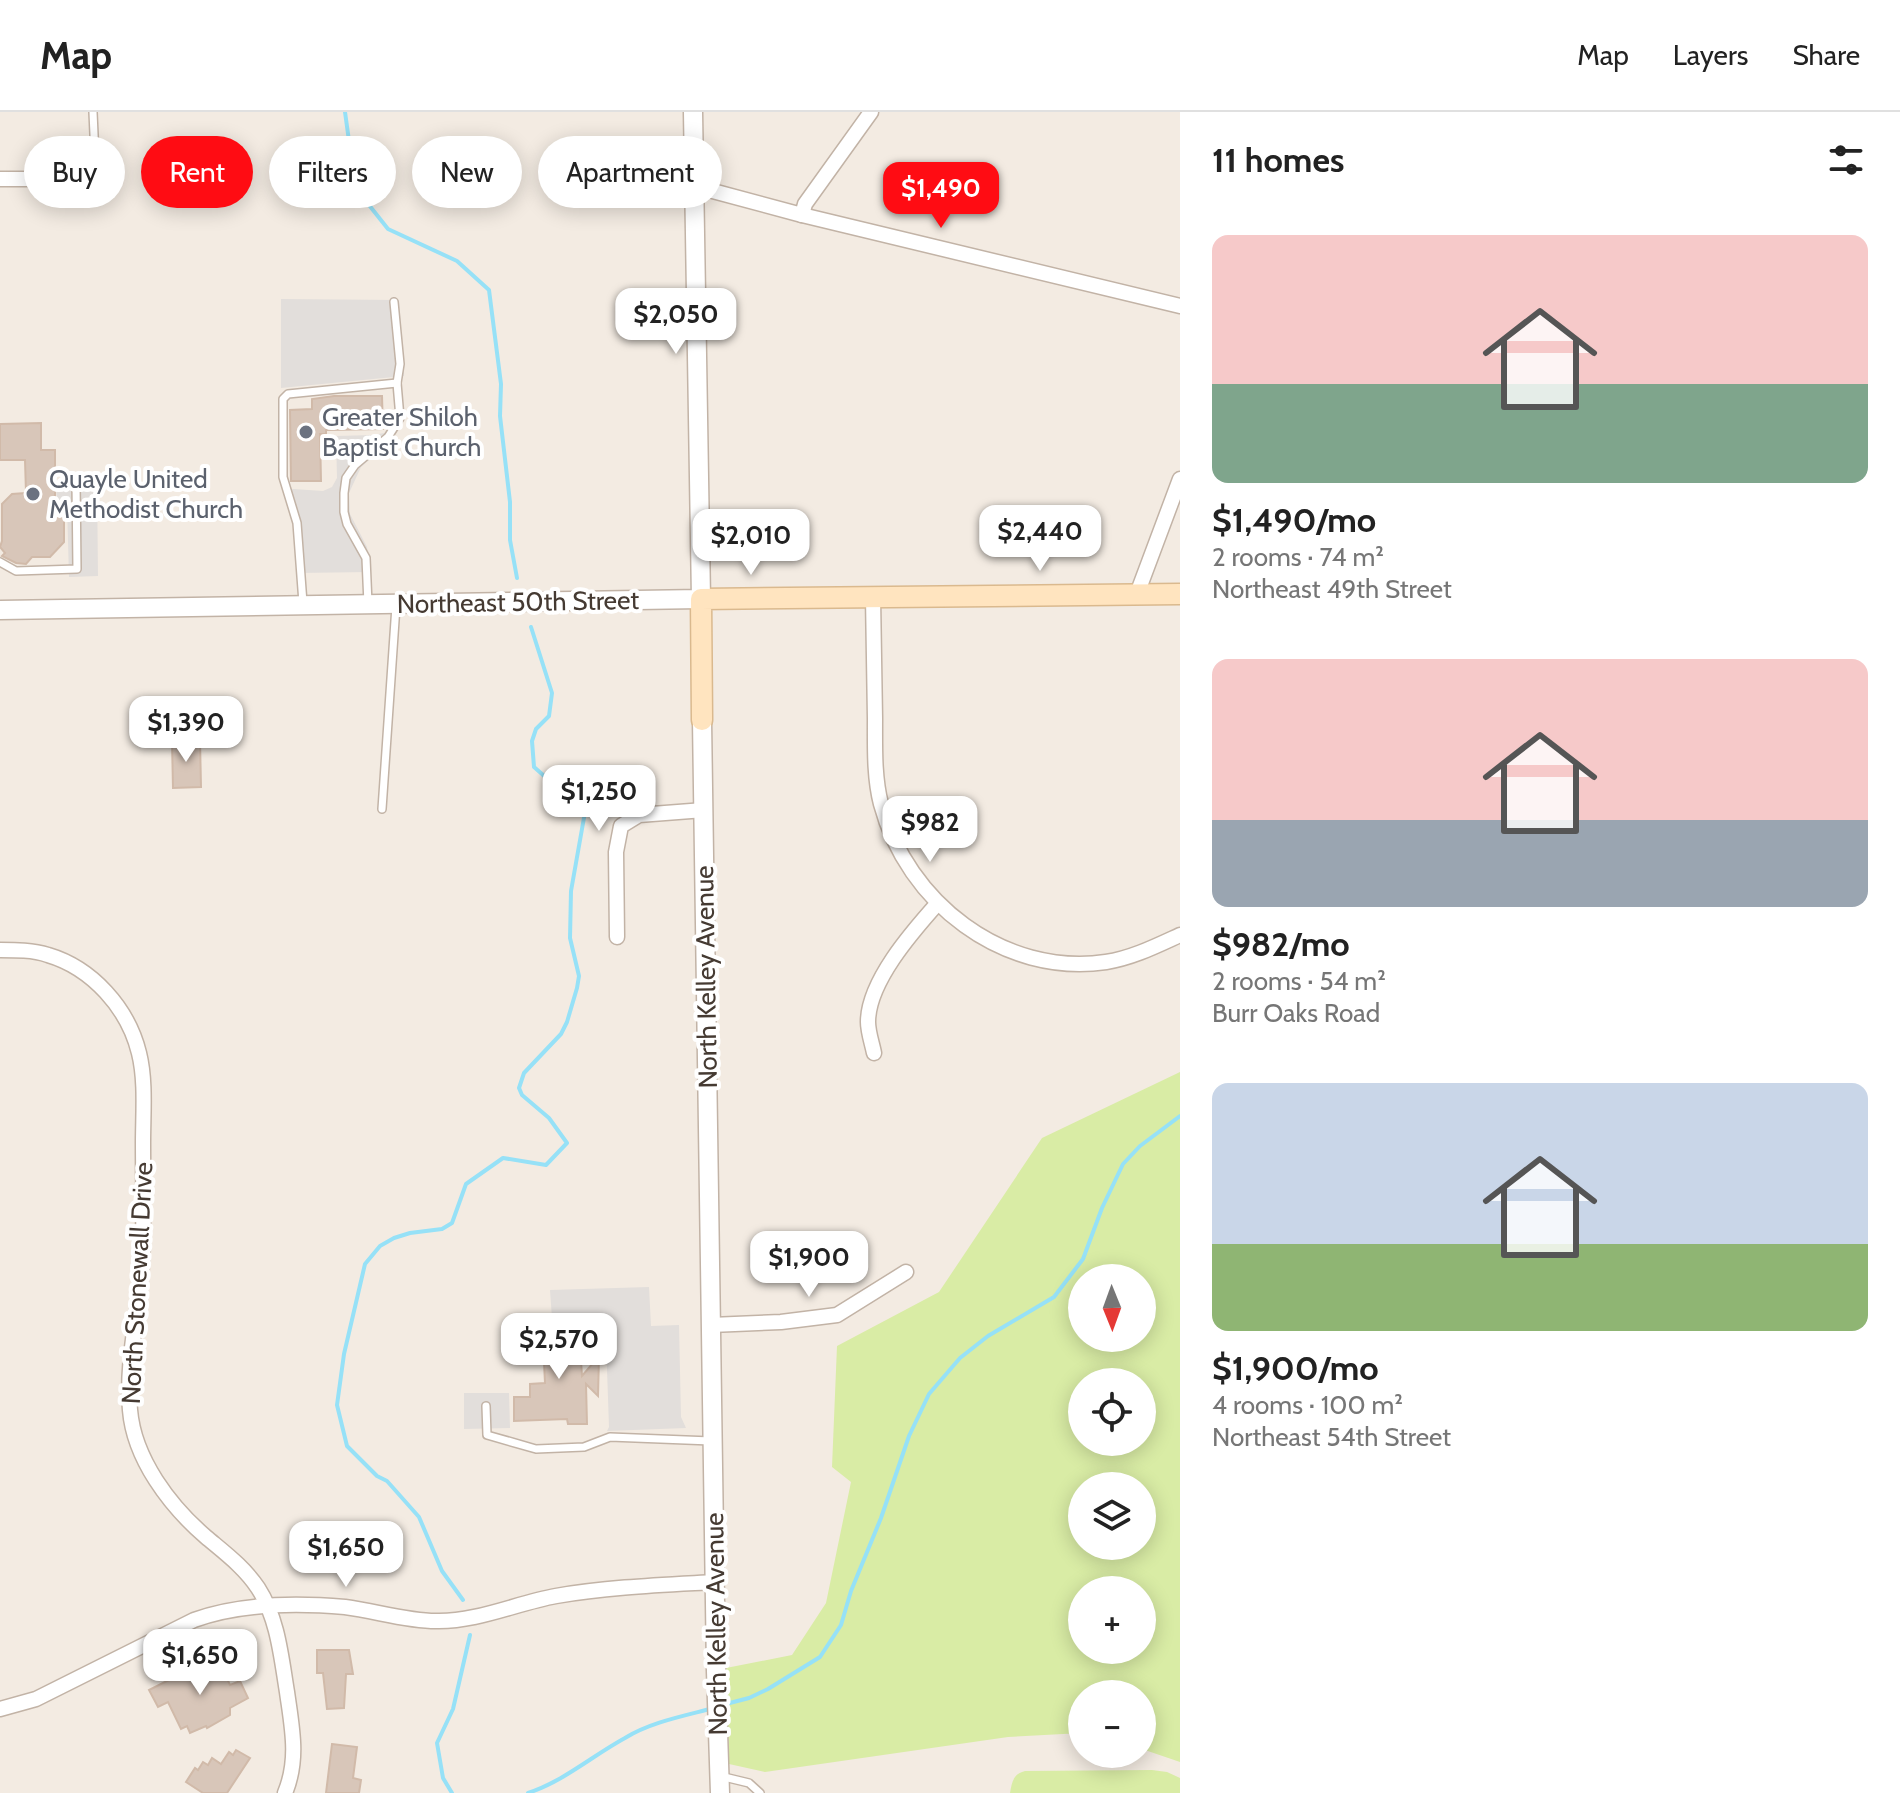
<!DOCTYPE html>
<html lang="en">
<head>
<meta charset="utf-8">
<style>
	body { margin:0; font-family:Cabin,sans-serif; background:#f6f6f6; color:#222; height:100vh; display:flex; flex-direction:column; font-size:30px; white-space:nowrap }
	* { box-sizing:border-box; margin:0 }
	p { font-size:26px; color:#767676 }
	.icon { flex:none; width:44px; height:44px; fill:none; stroke:currentColor; stroke-width:2; stroke-linecap:round; stroke-linejoin:round }
	.map { position:relative; flex:1; overflow:hidden }
	.sheet { display:flex; flex-direction:column; background:#fff; width:720px }
	.sheet>* { flex:none }
	.hud { position:absolute; left:24px; top:24px; width:760px; height:72px; display:flex; gap:16px }
	.needle { width:52px; rotate:179deg }
	.controls { position:absolute; left:1068px; top:1152px; display:grid; gap:16px }
	.controls a { display:grid; place-items:center; width:88px; height:88px; border-radius:50%; background:#fff; box-shadow:0 4px 20px #0003; font-size:40px }
	.price { position:absolute; translate:-50% -68px; padding:0 18px; border-radius:16px; background:#fff; color:#222; font-size:26px; line-height:52px; filter:drop-shadow(0 2px 4px #0008) }
	.price::after { content:''; position:absolute; left:50%; top:48px; width:24px; height:18px; margin-left:-12px; background:inherit; clip-path:polygon(0 0,100% 0,50% 100%) }
	.price.current { background:#ff0c13; color:#fff }
	ul { padding:0; list-style:none }
	li { display:grid; align-content:center; gap:16px; height:424px; padding:0 32px }
	li span { display:grid; place-items:center; height:248px; border-radius:16px; color:#555 }
	li>.icon { margin-inline-start:auto }
	span .icon { width:144px; height:144px; fill:#fffc; stroke-width:1 }
	li b { font-size:34px }
	h2 { display:flex; justify-content:space-between; align-items:center; height:96px; padding:0 32px; font-size:34px }
	.pill { padding:0 28px; border-radius:36px; background:#fff; box-shadow:0 4px 20px #0003; font-size:28px; line-height:72px }
	.pill.current { background:#ff0c13; color:#fff }
	header { display:flex; align-items:center; gap:48px; box-sizing:border-box; height:112px; padding:0 40px; background:#fff; border-bottom:2px solid #e0e0e0 }
	header strong { font-size:38px }
	nav { display:flex; gap:44px; margin-inline-start:auto; font-size:28px }
	main { display:flex; flex:1; min-height:0 }
	.map>svg:first-child { display:block }
</style>
</head>
<body>
<header>
<strong>Map</strong>
<nav><a>Map</a><a>Layers</a><a>Share</a></nav>
</header>
<main>
<div class="map">
<svg width="1180" height="1681" viewBox="0 0 1180 1681">
	<rect width="100%" height="100%" fill="#f3ebe2"/>
	<g fill="#d9eca5" fill-rule="evenodd">
		<path d="M 1180,960 L 1180,1650 L 1142,1637 L 1142,1582 L 1082,1582 L 1082,1621 L 1008,1625 L 765,1660 L 729,1652 L 726,1556 L 792,1543 L 826,1491 L 851,1370 L 832,1355 L 837,1234 L 939,1180 L 1042,1026 ZM 1082,1166 L 1142,1166 L 1142,1226 L 1082,1226 ZM 1082,1270 L 1142,1270 L 1142,1330 L 1082,1330 ZM 1082,1374 L 1142,1374 L 1142,1434 L 1082,1434 ZM 1082,1478 L 1142,1478 L 1142,1538 L 1082,1538 Z"/>
		<path d="M 1152,1658 L 1167,1660 L 1180,1666 L 1180,1681 L 1010,1681 C 1012,1670 1013,1662 1025,1659 Z"/>
	</g>
	<g fill="#e2dedb">
		<path d="M 281,187 L 399,188 L 404,264 L 281,276 Z"/>
		<path d="M 384,321 L 390,330 L 361,355 L 349,381 L 350,402 L 367,435 L 371,460 L 297,461 L 292,404 L 284,381 L 293,377 L 323,379 L 332,375 L 337,366 L 336,324 L 373,323 Z"/>
		<path d="M 97,368 L 98,464 L 69,465 L 67,393 L 57,393 L 56,370 Z"/>
		<path d="M 649,1175 L 651,1214 L 679,1213 L 681,1305 L 686,1316 L 607,1319 L 609,1315 L 606,1228 L 593,1228 L 593,1219 L 585,1219 L 582,1205 L 552,1206 L 550,1178 Z"/>
		<path d="M 464,1281 L 509,1281 L 510,1316 L 464,1317 Z"/>
	</g>
	<g fill="none" stroke-linecap="round" stroke-linejoin="round">
		<g stroke="#96e1f7" stroke-width="4">
			<path d="M 345,0 L 354,65 L 365,88 L 388,117 L 457,149 L 489,178 L 501,272 L 500,304 L 510,390 L 510,428 L 517,466"/>
			<path d="M 463,1488 L 442,1459 L 419,1405 L 387,1369 L 377,1364 L 347,1334 L 337,1293 L 344,1242 L 365,1152 L 380,1134 L 394,1126 L 410,1121 L 442,1117 L 452,1111 L 466,1072 L 503,1046 L 546,1053 L 567,1031 L 549,1006 L 522,983 L 519,976 L 524,961 L 561,922 L 567,910 L 577,876 L 579,864 L 570,826 L 571,779 L 585,700 L 534,655 L 532,629 L 536,617 L 549,604 L 552,581 L 531,515"/>
			<path d="M 722,1593 L 749,1586 L 768,1577 L 820,1545 L 841,1513 L 851,1479 L 881,1406 L 909,1324 L 929,1282 L 960,1246 L 988,1224 L 1054,1185 L 1083,1147 L 1102,1096 L 1123,1052 L 1140,1034 L 1180,1004"/>
			<path d="M 452,1681 L 443,1666 L 437,1631 L 453,1597 L 470,1523"/>
			<path d="M 528,1681 C 564,1669 592,1644 625,1626 C 651,1610 684,1604 714,1596"/>
		</g>
	</g>
	<g fill="#d8c6b9" stroke="#d1baa9" stroke-width="2">
		<path d="M 334,284 L 382,284 L 383,317 L 326,318 L 326,322 L 320,322 L 321,369 L 291,369 L 290,298 L 312,297 L 312,287 Z"/>
		<path d="M 41,311 L 41,338 L 55,338 L 55,396 L 64,405 L 64,430 L 50,445 L 32,445 L 26,452 L 16,451 L 2,444 L 5,441 L 0,435 L 2,429 L 2,392 L 12,382 L 26,381 L 25,348 L 0,348 L 0,312 Z"/>
		<path d="M 200,628 L 201,675 L 173,676 L 172,629 Z"/>
		<path d="M 542,1208 L 565,1208 L 565,1223 L 575,1223 L 575,1233 L 580,1233 L 582,1264 L 599,1244 L 598,1284 L 586,1272 L 587,1312 L 568,1312 L 567,1307 L 514,1309 L 514,1285 L 530,1285 L 530,1272 L 545,1271 Z"/>
		<path d="M 317,1538 L 349,1538 L 353,1562 L 346,1562 L 344,1596 L 327,1597 L 323,1561 L 317,1561 Z"/>
		<path d="M 219,1550 L 230,1573 L 240,1569 L 248,1586 L 230,1596 L 230,1603 L 207,1616 L 206,1614 L 190,1621 L 187,1614 L 181,1617 L 168,1590 L 158,1595 L 149,1578 L 183,1561 L 190,1560 L 191,1562 Z"/>
		<path d="M 332,1632 L 357,1635 L 353,1666 L 361,1668 L 359,1681 L 326,1681 Z"/>
		<path d="M 236,1638 L 250,1646 L 227,1681 L 203,1681 L 186,1670 L 195,1656 L 198,1658 L 203,1650 L 208,1653 L 212,1646 L 221,1652 L 229,1640 L 233,1643 Z"/>
	</g>
	<g fill="none" stroke-linecap="round" stroke-linejoin="round">
		<g stroke="#c2b3a6" stroke-width="10">
			<g id="service">
				<path d="M 93,0 L 96,67"/>
				<path d="M 0,450 L 16,459 L 77,457 L 76,370"/>
				<path d="M 303,491 L 297,411 L 283,365 L 283,287 L 288,282 L 397,271"/>
				<path d="M 368,492 L 366,446 L 347,412 L 344,400 L 344,381 L 346,366 L 355,353 L 388,325 L 400,306 L 397,271 L 400,252 L 394,190"/>
				<path d="M 382,697 L 396,494"/>
				<path d="M 486,1294 L 487,1323 L 536,1337 L 584,1335 L 610,1325 L 711,1329"/>
				<path d="M 720,1664 L 749,1671 L 760,1681"/>
			</g>
		</g>
		<g stroke="#c2b3a6" stroke-width="17">
			<g id="minor">
				<path d="M 0,67 L 55,67"/>
				<path d="M 694,74 L 802,103 L 1180,194"/>
				<path d="M 802,103 L 805,92 L 871,0"/>
				<path d="M 1137,482 L 1180,367"/>
				<path d="M 873,485 C 874,526 874,567 875,607 C 875,635 874,665 881,692 C 907,790 1003,865 1106,850 C 1132,846 1156,834 1180,823"/>
				<path d="M 617,825 L 616,740 L 621,714 L 639,703 L 704,698"/>
				<path d="M 0,838 C 16,838 33,838 48,843 C 92,856 128,896 139,941 C 146,969 143,1002 143,1031 C 143,1076 145,1121 141,1165 C 137,1208 126,1254 130,1298 C 134,1347 170,1394 206,1425 C 225,1441 244,1455 258,1476 C 278,1507 281,1544 287,1580 C 292,1616 299,1647 285,1681"/>
				<path d="M 874,941 C 872,931 868,920 868,910 C 868,870 912,820 937,792"/>
				<path d="M 711,1213 L 781,1210 L 837,1203 L 906,1160"/>
				<path d="M 0,1597 L 36,1587 L 194,1508 C 240,1491 297,1491 345,1495 C 376,1499 406,1509 436,1509 C 477,1510 517,1491 556,1484 C 608,1475 662,1473 715,1470"/>
			</g>
		</g>
		<g stroke="#c2b3a6" stroke-width="21">
			<g id="tertiary">
				<path d="M 0,498 L 701,487 L 693,0"/>
				<path d="M 702,608 L 716,1559 L 720,1681"/>
			</g>
		</g>
		<g stroke="#dab98e" stroke-width="23">
			<path id="secondary" d="M 702,608 L 701,487 L 1180,482"/>
		</g>
		<use href="#service" stroke="#fff" stroke-width="7"/>
		<use href="#minor" stroke="#fff" stroke-width="14"/>
		<use href="#tertiary" stroke="#fff" stroke-width="18"/>
		<use href="#secondary" stroke="#ffe4bf" stroke-width="20"/>
	</g>
	<g fill="#6b7280" stroke="#fff" stroke-width="3">
		<circle cx="306" cy="320" r="8"/>
		<circle cx="33" cy="382" r="8"/>
	</g>
	<g text-anchor="middle" dominant-baseline="central" stroke-width="8" stroke-linejoin="round" paint-order="stroke">
		<g font-size="26" fill="#5b616d" stroke="#fff" text-anchor="start">
			<text x="322" y="305">Greater Shiloh<tspan x="322" dy="30">Baptist Church</tspan></text>
			<text x="49" y="367">Quayle United<tspan x="49" dy="30">Methodist Church</tspan></text>
		</g>
		<g font-size="26" fill="#453a32" stroke="#fff">
			<text transform="translate(518 490) rotate(-1)">Northeast 50th Street</text>
			<text transform="translate(706 865) rotate(-91)">North Kelley Avenue</text>
			<text transform="translate(137 1171) rotate(-87)">North Stonewall Drive</text>
			<text transform="translate(716 1512) rotate(-91)">North Kelley Avenue</text>
		</g>
	</g>
</svg>
<div class="controls">
<a><svg class="needle" viewBox="-14 -14 28 28"><path d="M0-13l5 13h-10z" fill="#e53935"/><path d="M0 13l5-13h-10z" fill="#767676"/></svg></a>
<a><svg class="icon" aria-label="locate" viewBox="0 0 24 24"><circle cx="12" cy="12" r="6"/><path d="M12 2v4M12 18v4M2 12h4M18 12h4"/></svg></a>
<a><svg class="icon" aria-label="layers" viewBox="0 0 24 24"><path d="M12 4l9 5-9 5-9-5zM3 14l9 5 9-5"/></svg></a>
<a>+</a>
<a>−</a>
</div>
<b class="price current" style="left:941px;top:118px">$1,490</b>
<b class="price" style="left:676px;top:244px">$2,050</b>
<b class="price" style="left:1040px;top:461px">$2,440</b>
<b class="price" style="left:751px;top:465px">$2,010</b>
<b class="price" style="left:186px;top:652px">$1,390</b>
<b class="price" style="left:599px;top:721px">$1,250</b>
<b class="price" style="left:930px;top:752px">$982</b>
<b class="price" style="left:809px;top:1187px">$1,900</b>
<b class="price" style="left:559px;top:1269px">$2,570</b>
<b class="price" style="left:346px;top:1477px">$1,650</b>
<b class="price" style="left:200px;top:1585px">$1,650</b>
<div class="hud">
<a class="pill">Buy</a>
<a class="pill current">Rent</a>
<a class="pill">Filters</a>
<a class="pill">New</a>
<a class="pill">Apartment</a>
</div>
</div>
<section class="sheet">
<h2>11 homes<svg class="icon" aria-label="filters" viewBox="0 0 24 24"><path d="M4 7h16M4 17h16"/><circle cx="9" cy="7" r="2"/><circle cx="15" cy="17" r="2"/></svg></h2>
<ul>
<li><span style="background:linear-gradient(#f6c9c9 60%,#7fa58c 0)"><svg class="icon" aria-label="home" viewBox="0 0 24 24"><path d="M3 11l9-7 9 7M6 9v11h12V9"/></svg></span><div><b>$1,490/mo</b><p>2 rooms · 74 m²</p><p>Northeast 49th Street</p></div></li>
<li><span style="background:linear-gradient(#f6c9c9 65%,#9aa5b1 0)"><svg class="icon" aria-label="home" viewBox="0 0 24 24"><path d="M3 11l9-7 9 7M6 9v11h12V9"/></svg></span><div><b>$982/mo</b><p>2 rooms · 54 m²</p><p>Burr Oaks Road</p></div></li>
<li><span style="background:linear-gradient(#c9d6e8 65%,#8fb573 0)"><svg class="icon" aria-label="home" viewBox="0 0 24 24"><path d="M3 11l9-7 9 7M6 9v11h12V9"/></svg></span><div><b>$1,900/mo</b><p>4 rooms · 100 m²</p><p>Northeast 54th Street</p></div></li>
</ul>
</section>
</main>
</body>
</html>
